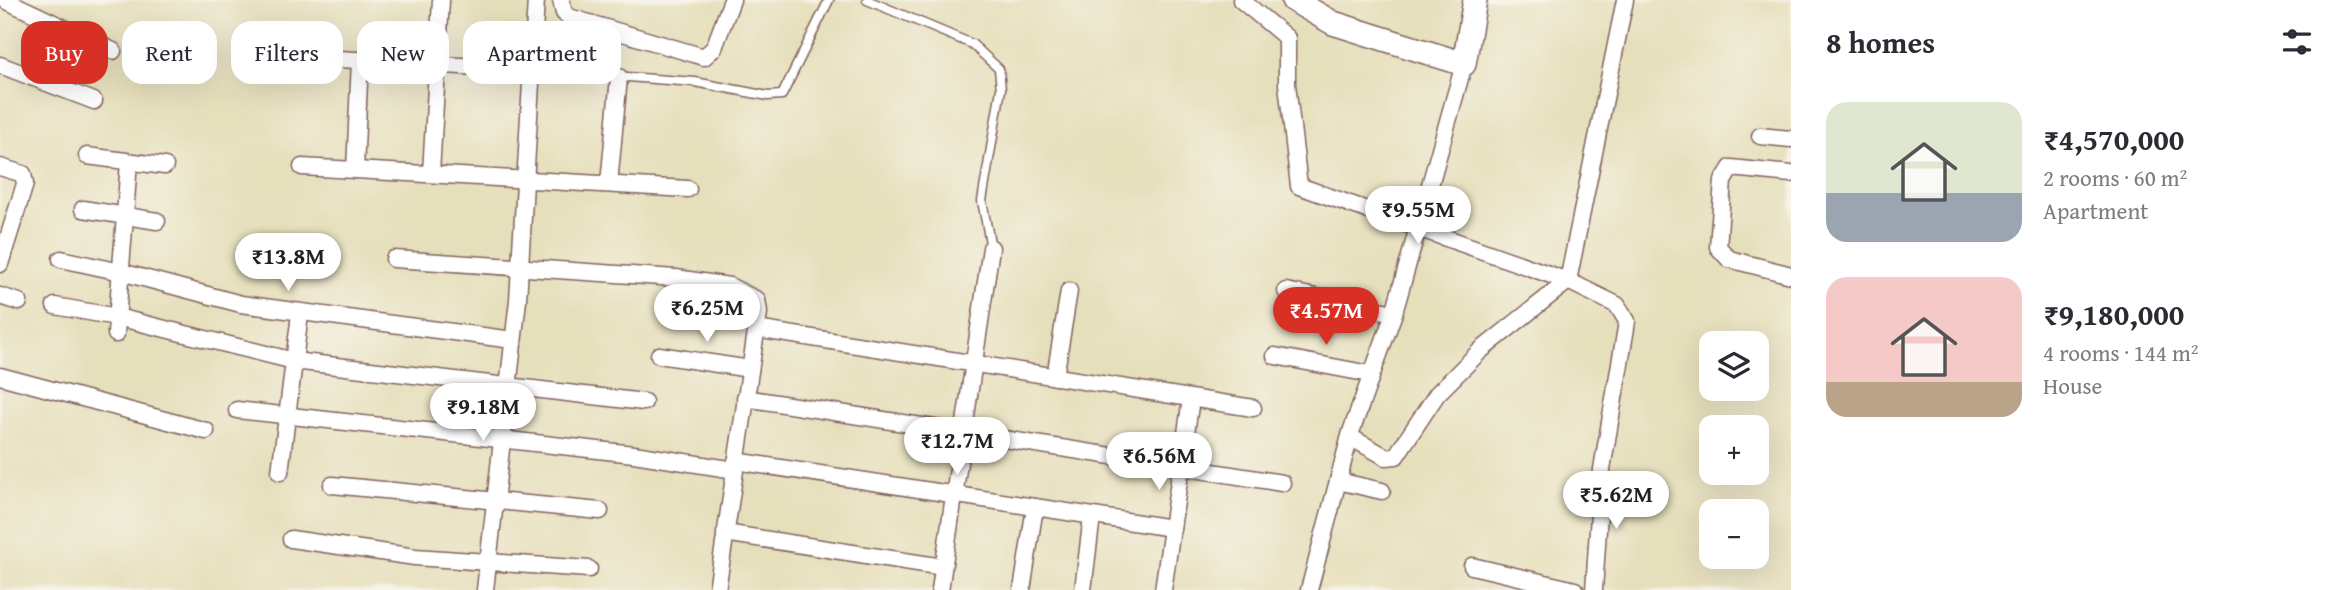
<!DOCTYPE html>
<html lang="en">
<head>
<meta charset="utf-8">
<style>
	body { margin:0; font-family:"Gentium Book Plus",serif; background:#f7f7f7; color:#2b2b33; height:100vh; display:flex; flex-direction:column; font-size:26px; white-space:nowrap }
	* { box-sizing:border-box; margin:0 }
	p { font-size:23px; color:#7c7c81 }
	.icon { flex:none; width:38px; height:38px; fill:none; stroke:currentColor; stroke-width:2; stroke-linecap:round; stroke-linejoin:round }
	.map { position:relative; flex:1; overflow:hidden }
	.sheet { display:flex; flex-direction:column; background:#fff; width:560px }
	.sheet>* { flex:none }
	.top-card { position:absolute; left:21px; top:21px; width:665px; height:63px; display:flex; gap:14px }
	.tools { position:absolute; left:1699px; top:331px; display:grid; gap:14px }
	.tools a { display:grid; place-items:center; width:70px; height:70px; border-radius:14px; background:#fff; box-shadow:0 7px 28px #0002; font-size:35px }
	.price { position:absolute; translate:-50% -60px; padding:0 16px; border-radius:24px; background:#fff; color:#222; font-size:23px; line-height:46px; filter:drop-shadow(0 2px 4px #0008) }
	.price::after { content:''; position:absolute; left:50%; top:42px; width:21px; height:16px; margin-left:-10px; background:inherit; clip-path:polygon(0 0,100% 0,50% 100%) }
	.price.selected { background:#d93025; color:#fff }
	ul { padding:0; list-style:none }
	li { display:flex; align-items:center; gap:21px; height:175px; padding:0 35px }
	li span { display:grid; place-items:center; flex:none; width:196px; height:140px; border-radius:21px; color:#555 }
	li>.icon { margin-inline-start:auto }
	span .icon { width:84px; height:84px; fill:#fffc; stroke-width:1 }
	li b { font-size:30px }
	h2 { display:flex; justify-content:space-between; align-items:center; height:84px; padding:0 35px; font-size:30px }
	.tag { padding:0 24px; border-radius:21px; background:#fff; box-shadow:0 7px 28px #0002; font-size:24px; line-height:63px }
	.tag.selected { background:#d93025; color:#fff }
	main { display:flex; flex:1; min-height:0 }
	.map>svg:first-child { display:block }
</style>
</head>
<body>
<main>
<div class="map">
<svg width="1791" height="590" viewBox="0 0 1791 590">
	<rect width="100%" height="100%" fill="#f7f3e8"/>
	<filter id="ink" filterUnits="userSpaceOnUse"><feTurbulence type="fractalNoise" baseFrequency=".0143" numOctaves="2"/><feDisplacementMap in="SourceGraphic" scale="14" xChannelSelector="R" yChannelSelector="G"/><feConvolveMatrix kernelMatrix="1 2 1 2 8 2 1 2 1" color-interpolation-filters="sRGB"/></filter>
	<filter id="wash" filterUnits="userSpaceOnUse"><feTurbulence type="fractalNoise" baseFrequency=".00686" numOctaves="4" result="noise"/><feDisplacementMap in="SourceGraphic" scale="28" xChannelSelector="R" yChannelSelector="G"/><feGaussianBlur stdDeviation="1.57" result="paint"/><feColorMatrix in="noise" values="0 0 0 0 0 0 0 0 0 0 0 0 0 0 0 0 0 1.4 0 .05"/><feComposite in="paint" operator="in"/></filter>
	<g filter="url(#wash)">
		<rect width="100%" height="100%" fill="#e6dfbb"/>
	</g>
	<g filter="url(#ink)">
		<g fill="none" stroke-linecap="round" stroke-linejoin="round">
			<g stroke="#81625d" stroke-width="11">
				<g id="lane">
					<path d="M 867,0 L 972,44 L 999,69 L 1001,89 L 982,201 L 991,248"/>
					<path d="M 532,70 L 695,82 L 768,96 L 782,95 L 829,0"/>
				</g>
			</g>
			<g stroke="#81625d" stroke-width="19">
				<g id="street">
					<path d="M 5,0 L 113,51"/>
					<path d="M 561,0 L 564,13 L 569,17 L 704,57 L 714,48 L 732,0"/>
					<path d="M 1241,0 L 1287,38 L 1287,84 L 1299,186 L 1568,281 L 1617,305 L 1627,321 L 1626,328 L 1602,469 L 1594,590"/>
					<path d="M 321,58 L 532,70"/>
					<path d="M 0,65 L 94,101"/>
					<path d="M 1760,136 L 1791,139"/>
					<path d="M 87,156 L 165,166"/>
					<path d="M 0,167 L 23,174 L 25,184 L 0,264"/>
					<path d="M 302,167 L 688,189"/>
					<path d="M 355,170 L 360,60"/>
					<path d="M 431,173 L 441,0"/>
					<path d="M 1791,174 L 1731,168 L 1723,181 L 1718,247 L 1729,259 L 1791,275"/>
					<path d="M 609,184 L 619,77"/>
					<path d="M 83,209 L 157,221"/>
					<path d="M 61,259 L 121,272 L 241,304 L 513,340"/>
					<path d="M 394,259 L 676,278 L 729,286 L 757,300 L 759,312 L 717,590"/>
					<path d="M 1286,291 L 1394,313"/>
					<path d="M 0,296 L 19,302"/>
					<path d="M 55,306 L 117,317 L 294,361 L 644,402"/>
					<path d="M 756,329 L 1253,408"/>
					<path d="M 116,334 L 129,162"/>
					<path d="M 659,355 L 750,369"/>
					<path d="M 1275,356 L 1370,374"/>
					<path d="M 0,376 L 206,431"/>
					<path d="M 1055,377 L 1069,291"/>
					<path d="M 745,398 L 1282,483"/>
					<path d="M 237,410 L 634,454 L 735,470"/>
					<path d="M 1350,437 L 1386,457 L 1396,456 L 1437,394 L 1480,351 L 1568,281 L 1625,0"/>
					<path d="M 736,461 L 1172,528"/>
					<path d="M 280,472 L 300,314"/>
					<path d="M 1338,481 L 1382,491"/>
					<path d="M 332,485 L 600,511"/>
					<path d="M 725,533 L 943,567"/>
					<path d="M 291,539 L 415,557 L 589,569"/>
					<path d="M 1472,566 L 1575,590"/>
					<path d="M 485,590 L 518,300 L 536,0"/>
					<path d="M 940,590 L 991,248"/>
					<path d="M 1022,590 L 1035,507"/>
					<path d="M 1083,590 L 1092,516"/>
					<path d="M 1163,590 L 1191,399"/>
					<path d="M 1309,590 L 1351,432 L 1394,313 L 1464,64"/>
				</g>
			</g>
			<g stroke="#81625d" stroke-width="26">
				<path id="secondary" d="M 1293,0 L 1333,23 L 1464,64 L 1475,0"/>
			</g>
			<use href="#lane" stroke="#fff" stroke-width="8"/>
			<use href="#street" stroke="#fff" stroke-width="16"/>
			<use href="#secondary" stroke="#fff" stroke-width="23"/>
		</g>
	</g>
</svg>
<div class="tools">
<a><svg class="icon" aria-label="layers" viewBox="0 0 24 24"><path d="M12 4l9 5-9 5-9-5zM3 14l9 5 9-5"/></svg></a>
<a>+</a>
<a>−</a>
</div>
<b class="price" style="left:1418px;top:246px">₹9.55M</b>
<b class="price" style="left:288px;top:293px">₹13.8M</b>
<b class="price" style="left:707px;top:344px">₹6.25M</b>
<b class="price selected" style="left:1326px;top:347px">₹4.57M</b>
<b class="price" style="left:483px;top:443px">₹9.18M</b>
<b class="price" style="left:957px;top:477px">₹12.7M</b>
<b class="price" style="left:1159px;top:492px">₹6.56M</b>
<b class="price" style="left:1616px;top:531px">₹5.62M</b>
<div class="top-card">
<a class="tag selected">Buy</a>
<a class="tag">Rent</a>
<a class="tag">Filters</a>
<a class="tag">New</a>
<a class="tag">Apartment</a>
</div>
</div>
<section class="sheet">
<h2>8 homes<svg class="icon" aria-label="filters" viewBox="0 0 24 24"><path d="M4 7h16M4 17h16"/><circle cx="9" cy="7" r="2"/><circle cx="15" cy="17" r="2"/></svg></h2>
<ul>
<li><span style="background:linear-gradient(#dfe7d0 65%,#9aa5b1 0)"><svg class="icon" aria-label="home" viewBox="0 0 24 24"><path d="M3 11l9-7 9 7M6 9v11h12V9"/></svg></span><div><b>₹4,570,000</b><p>2 rooms · 60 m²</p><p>Apartment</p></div></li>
<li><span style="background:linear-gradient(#f6c9c9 75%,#b9a48a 0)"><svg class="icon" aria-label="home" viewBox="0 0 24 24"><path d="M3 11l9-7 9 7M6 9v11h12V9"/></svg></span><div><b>₹9,180,000</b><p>4 rooms · 144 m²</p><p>House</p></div></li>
</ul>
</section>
</main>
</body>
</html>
